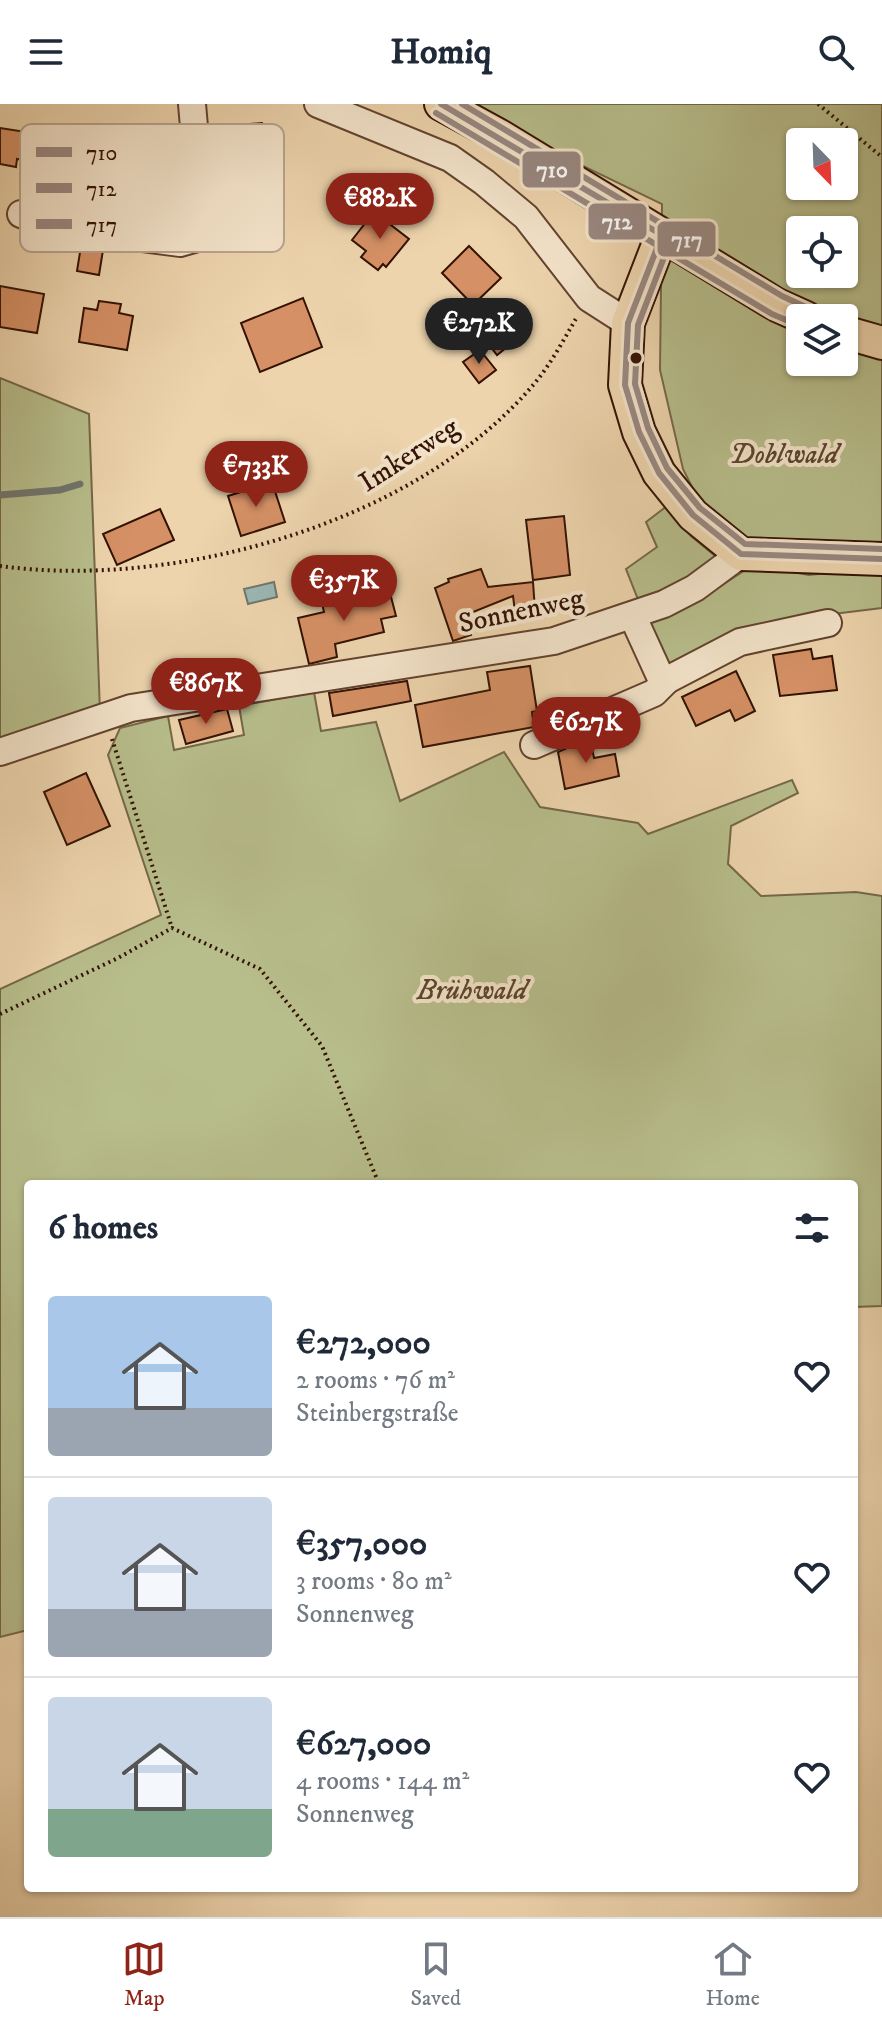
<!DOCTYPE html>
<html lang="en">
<head>
<meta charset="utf-8">
<style>
	body { margin:0; font-family:"IM FELL DW Pica",serif; background:#f2f2f3; color:#1f2937; height:100vh; display:flex; flex-direction:column; font-size:30px; white-space:nowrap }
	* { box-sizing:border-box; margin:0 }
	p { font-size:26px; color:#747a83 }
	.icon { flex:none; width:44px; height:44px; fill:none; stroke:currentColor; stroke-width:2; stroke-linecap:round; stroke-linejoin:round }
	.map { position:relative; flex:1; overflow:hidden }
	.side { position:absolute; left:24px; top:1076px; width:834px; height:712px; display:flex; flex-direction:column; background:#fff; border-radius:8px; box-shadow:0 2px 6px #0004 }
	.side>* { flex:none }
	.needle { width:52px; rotate:157deg }
	.buttons { position:absolute; left:786px; top:24px; display:grid; gap:16px }
	.buttons a { display:grid; place-items:center; width:72px; height:72px; border-radius:8px; background:#fff; box-shadow:0 2px 6px #0004; font-size:40px }
	.price { position:absolute; translate:-50% -68px; padding:0 18px; border-radius:28px; background:#8f2418; color:#fff; font-size:26px; line-height:52px; filter:drop-shadow(0 2px 4px #0008) }
	.price::after { content:''; position:absolute; left:50%; top:48px; width:24px; height:18px; margin-left:-12px; background:inherit; clip-path:polygon(0 0,100% 0,50% 100%) }
	.price.on { background:#222; color:#fff }
	ul { padding:0; list-style:none }
	li { display:flex; align-items:center; gap:24px; height:200px; padding:0 24px }
	li+li { border-top:2px solid #e0e1e3 }
	li span { display:grid; place-items:center; flex:none; width:224px; height:160px; border-radius:8px; color:#555 }
	li>.icon { margin-inline-start:auto }
	span .icon { width:96px; height:96px; fill:#fffc; stroke-width:1 }
	li b { font-size:34px }
	h2 { display:flex; justify-content:space-between; align-items:center; height:96px; padding:0 24px; font-size:34px }
	header { display:flex; justify-content:space-between; align-items:center; height:104px; padding:0 24px; background:#fff; font-size:36px; font-weight:700 }
	.tabs { display:flex; justify-content:space-around; align-items:center; height:112px; border-top:2px solid #e0e1e3; background:#fff; font-size:22px; color:#747a83 }
	.tabs a { display:grid; justify-items:center; gap:4px }
	.tabs .on { color:#8f2418 }
	.map>svg:first-child { display:block }
</style>
</head>
<body>
<header><svg class="icon" aria-label="menu" viewBox="0 0 24 24"><path d="M4 6h16M4 12h16M4 18h16"/></svg>Homiq<svg class="icon" aria-label="search" viewBox="0 0 24 24"><circle cx="10" cy="10" r="6"/><path d="M15 15l6 6"/></svg></header>
<div class="map">
<svg width="882" height="1813" viewBox="0 0 882 1813">
	<rect width="100%" height="100%" fill="#edd4ad"/>
	<filter id="stains"><feTurbulence type="fractalNoise" baseFrequency=".0025" numOctaves="4"/><feColorMatrix values="0 0 0 0 .2 0 0 0 0 .09 0 0 0 0 .02 0 0 0 .5 -.17"/></filter>
	<radialGradient id="worn" r=".72"><stop offset=".6" stop-color="#630" stop-opacity="0"/><stop offset="1" stop-color="#630" stop-opacity=".3"/></radialGradient>
	<g fill="#b7bd8b" stroke="#756848" stroke-width="2" fill-rule="evenodd">
		<path d="M 455,0 L 882,0 L 882,449 L 747,441 L 703,405 L 683,365 L 660,266 L 662,100 ZM 800,38 L 844,38 L 844,82 L 800,82 ZM 800,126 L 844,126 L 844,170 L 800,170 ZM 800,214 L 844,214 L 844,258 L 800,258 Z"/>
		<path d="M 0,274 L 89,310 L 100,608 L 0,654 Z"/>
		<path d="M 667,402 L 691,432 L 714,451 L 714,463 L 641,503 L 626,465 L 657,443 L 646,418 Z"/>
		<path d="M 753,461 L 809,471 L 882,463 L 882,504 L 833,510 L 678,563 L 663,558 L 647,518 L 694,499 Z"/>
		<path d="M 314,588 L 321,627 L 376,618 L 400,697 L 504,648 L 540,703 L 638,719 L 648,730 L 792,676 L 798,689 L 731,722 L 728,760 L 761,792 L 856,788 L 882,792 L 882,1202 L 854,1203 L 854,1080 L 28,1080 L 28,1526 L 0,1533 L 0,885 L 161,811 L 108,651 L 120,624 L 168,612 L 174,646 L 244,631 L 239,602 Z"/>
	</g>
	<path fill="#9bb7b3" stroke="#71756d" stroke-width="2" d="M 274,478 L 277,493 L 248,500 L 244,485 Z"/>
	<g fill="none" stroke-linecap="round" stroke-linejoin="round">
		<path stroke="#71756d" stroke-width="7" d="M 0,391 L 60,386 L 80,380"/>
	</g>
	<g fill="#d59065" stroke="#331204" stroke-width="2">
		<path d="M 262,19 L 270,105 L 232,108 L 224,22 Z"/>
		<path d="M 0,24 L 45,31 L 40,59 L 17,55 L 16,63 L 0,60 Z"/>
		<path d="M 374,108 L 409,135 L 386,163 L 383,160 L 378,166 L 361,153 L 366,147 L 352,136 Z"/>
		<path d="M 81,142 L 103,146 L 99,171 L 77,167 Z"/>
		<path d="M 469,142 L 501,174 L 473,201 L 442,169 Z"/>
		<path d="M 0,182 L 44,190 L 37,229 L 0,223 Z"/>
		<path d="M 303,194 L 322,243 L 260,268 L 241,219 Z"/>
		<path d="M 99,197 L 121,200 L 119,209 L 133,212 L 127,246 L 79,238 L 84,204 L 97,206 Z"/>
		<path d="M 492,201 L 516,236 L 497,251 L 471,217 Z"/>
		<path d="M 480,246 L 496,266 L 479,279 L 463,258 Z"/>
		<path d="M 272,378 L 285,418 L 241,432 L 228,392 Z"/>
		<path d="M 160,405 L 174,436 L 117,461 L 103,430 Z"/>
		<path d="M 564,412 L 570,471 L 533,476 L 526,416 Z"/>
		<path d="M 481,465 L 488,483 L 533,478 L 535,506 L 515,508 L 513,492 L 463,512 L 471,531 L 453,537 L 435,484 L 449,478 L 448,475 Z"/>
		<path d="M 375,487 L 376,492 L 390,489 L 396,512 L 381,515 L 384,528 L 335,540 L 337,553 L 309,560 L 298,514 L 324,508 L 322,499 Z"/>
		<path d="M 811,545 L 813,555 L 832,552 L 837,586 L 780,592 L 773,551 Z"/>
		<path d="M 530,562 L 537,607 L 532,608 L 534,623 L 423,643 L 415,601 L 490,586 L 487,568 Z"/>
		<path d="M 736,567 L 755,607 L 735,617 L 730,606 L 696,622 L 682,593 Z"/>
		<path d="M 407,577 L 411,597 L 333,612 L 329,589 Z"/>
		<path d="M 227,605 L 233,627 L 186,640 L 179,616 Z"/>
		<path d="M 590,634 L 594,654 L 615,650 L 619,672 L 565,685 L 558,648 Z"/>
		<path d="M 86,669 L 110,722 L 67,741 L 44,688 Z"/>
	</g>
	<g fill="none" stroke-linecap="round" stroke-linejoin="round">
		<g stroke="#62422e" stroke-width="30">
			<g id="minor">
				<path d="M 318,0 L 450,54 L 484,78 L 526,113 L 589,194 L 628,219"/>
				<path d="M 21,110 L 51,122 L 180,139 L 194,135 L 202,114 L 192,0"/>
				<path d="M 633,513 L 659,570 L 667,576 L 740,538 L 828,519"/>
				<path d="M 534,641 L 654,589 L 667,576"/>
				<path d="M 0,648 L 131,604 L 554,537 L 664,500 L 695,484 L 741,450"/>
			</g>
		</g>
		<g stroke="#331204" stroke-width="36">
			<g id="major">
				<path d="M 441,0 L 498,31 L 777,201 L 806,214"/>
				<path d="M 662,131 L 628,219 L 625,281 L 639,328 L 659,369 L 693,411 L 741,450 L 882,455"/>
				<path d="M 844,228 L 882,239"/>
			</g>
		</g>
		<g stroke="#331204" stroke-width="4" stroke-dasharray="2 4" stroke-linecap="butt">
			<path d="M 818,0 L 882,53"/>
			<path d="M 0,462 C 176,486 417,419 534,280 C 551,260 564,235 577,213"/>
			<path d="M 112,635 L 172,824"/>
			<path d="M 0,910 L 118,854 L 172,824 L 260,865 L 322,942 L 379,1080"/>
		</g>
		<use href="#minor" stroke="#f3e3ca" stroke-width="26"/>
		<use href="#major" stroke="#edd4ad" stroke-width="32"/>
		<g stroke="#f3e3ca" stroke-width="12">
			<g id="bus-1">
				<path d="M 441,0 L 662,131"/>
				<path d="M 662,131 L 628,219 L 625,281 L 639,328 L 659,369 L 693,411 L 741,450 L 882,455"/>
			</g>
		</g>
		<g stroke="#f3e3ca" stroke-width="12">
			<path id="bus-2" d="M 436,9 L 772,210 L 800,222"/>
		</g>
		<g stroke="#f3e3ca" stroke-width="12">
			<g id="bus-3">
				<path d="M 462,0 L 782,192 L 810,205"/>
				<path d="M 671,135 L 638,221 L 635,280 L 648,324 L 667,364 L 700,404 L 745,440 L 882,445"/>
			</g>
		</g>
		<use href="#bus-1" stroke="#998882" stroke-width="6"/>
		<use href="#bus-2" stroke="#998882" stroke-width="6"/>
		<use href="#bus-3" stroke="#998882" stroke-width="6"/>
	</g>
	<circle fill="#331204" stroke="#f3e3ca" stroke-width="3" cx="636" cy="254" r="7"/>
	<g text-anchor="middle" dominant-baseline="central" stroke-width="8" stroke-linejoin="round" paint-order="stroke">
		<g font-size="28" font-style="italic" fill="#5b452c" stroke="#f3e3ca">
			<text x="784" y="350">Doblwald</text>
			<text x="472" y="886">Brühwald</text>
		</g>
		<g font-size="28" fill="#331204" stroke="#f3e3ca">
			<text transform="translate(409 351) rotate(-33)">Imkerweg</text>
			<text transform="translate(521 507) rotate(-12)">Sonnenweg</text>
		</g>
	</g>
	<rect x="20" y="20" width="264" height="128" rx="12" fill="#f3e3ca" stroke="#b9a48f" stroke-width="2"/>
	<rect x="36" y="43" width="36" height="10" fill="#998882"/>
	<rect x="36" y="79" width="36" height="10" fill="#998882"/>
	<rect x="36" y="115" width="36" height="10" fill="#998882"/>
	<g font-size="22" fill="#331204">
		<text x="86" y="56">710</text>
		<text x="86" y="92">712</text>
		<text x="86" y="128">717</text>
	</g>
	<g stroke="#f3e3ca" stroke-width="3">
		<rect x="521" y="46" width="61" height="39" rx="8" fill="#998882"/>
		<rect x="587" y="98" width="61" height="39" rx="8" fill="#998882"/>
		<rect x="656" y="116" width="61" height="38" rx="8" fill="#998882"/>
	</g>
	<g font-size="22" text-anchor="middle" font-weight="bold" fill="#fff">
		<text x="552" y="73">710</text>
		<text x="617" y="125">712</text>
		<text x="687" y="143">717</text>
	</g>
	<rect width="100%" height="100%" filter="url(#stains)"/>
	<rect width="100%" height="100%" fill="url(#worn)"/>
</svg>
<div class="buttons">
<a><svg class="needle" viewBox="-14 -14 28 28"><path d="M0-13l5 13h-10z" fill="#e53935"/><path d="M0 13l5-13h-10z" fill="#747a83"/></svg></a>
<a><svg class="icon" aria-label="locate" viewBox="0 0 24 24"><circle cx="12" cy="12" r="6"/><path d="M12 2v4M12 18v4M2 12h4M18 12h4"/></svg></a>
<a><svg class="icon" aria-label="layers" viewBox="0 0 24 24"><path d="M12 4l9 5-9 5-9-5zM3 14l9 5 9-5"/></svg></a>
</div>
<b class="price" style="left:380px;top:137px">€882K</b>
<b class="price on" style="left:479px;top:262px">€272K</b>
<b class="price" style="left:256px;top:405px">€733K</b>
<b class="price" style="left:344px;top:519px">€357K</b>
<b class="price" style="left:206px;top:622px">€867K</b>
<b class="price" style="left:586px;top:661px">€627K</b>
<section class="side">
<h2>6 homes<svg class="icon" aria-label="filters" viewBox="0 0 24 24"><path d="M4 7h16M4 17h16"/><circle cx="9" cy="7" r="2"/><circle cx="15" cy="17" r="2"/></svg></h2>
<ul>
<li><span style="background:linear-gradient(#a9c7e8 70%,#9aa5b1 0)"><svg class="icon" aria-label="home" viewBox="0 0 24 24"><path d="M3 11l9-7 9 7M6 9v11h12V9"/></svg></span><div><b>€272,000</b><p>2 rooms · 76 m²</p><p>Steinbergstraße</p></div><svg class="icon" aria-label="heart" viewBox="0 0 24 24"><path d="M12 20l-8-8c-3-5 5-10 8-4 3-6 11-1 8 4z"/></svg></li>
<li><span style="background:linear-gradient(#c9d6e8 70%,#9aa5b1 0)"><svg class="icon" aria-label="home" viewBox="0 0 24 24"><path d="M3 11l9-7 9 7M6 9v11h12V9"/></svg></span><div><b>€357,000</b><p>3 rooms · 80 m²</p><p>Sonnenweg</p></div><svg class="icon" aria-label="heart" viewBox="0 0 24 24"><path d="M12 20l-8-8c-3-5 5-10 8-4 3-6 11-1 8 4z"/></svg></li>
<li><span style="background:linear-gradient(#c9d6e8 70%,#7fa58c 0)"><svg class="icon" aria-label="home" viewBox="0 0 24 24"><path d="M3 11l9-7 9 7M6 9v11h12V9"/></svg></span><div><b>€627,000</b><p>4 rooms · 144 m²</p><p>Sonnenweg</p></div><svg class="icon" aria-label="heart" viewBox="0 0 24 24"><path d="M12 20l-8-8c-3-5 5-10 8-4 3-6 11-1 8 4z"/></svg></li>
</ul>
</section>
</div>
<nav class="tabs">
<a class="on"><svg class="icon" aria-label="map" viewBox="0 0 24 24"><path d="M3 6l6-2 6 2 6-2v14l-6 2-6-2-6 2zM9 4v14M15 6v14"/></svg>Map</a>
<a><svg class="icon" aria-label="saved" viewBox="0 0 24 24"><path d="M7 4h10v16l-5-4-5 4z"/></svg>Saved</a>
<a><svg class="icon" aria-label="home" viewBox="0 0 24 24"><path d="M3 11l9-7 9 7M6 9v11h12V9"/></svg>Home</a>
</nav>
</body>
</html>
